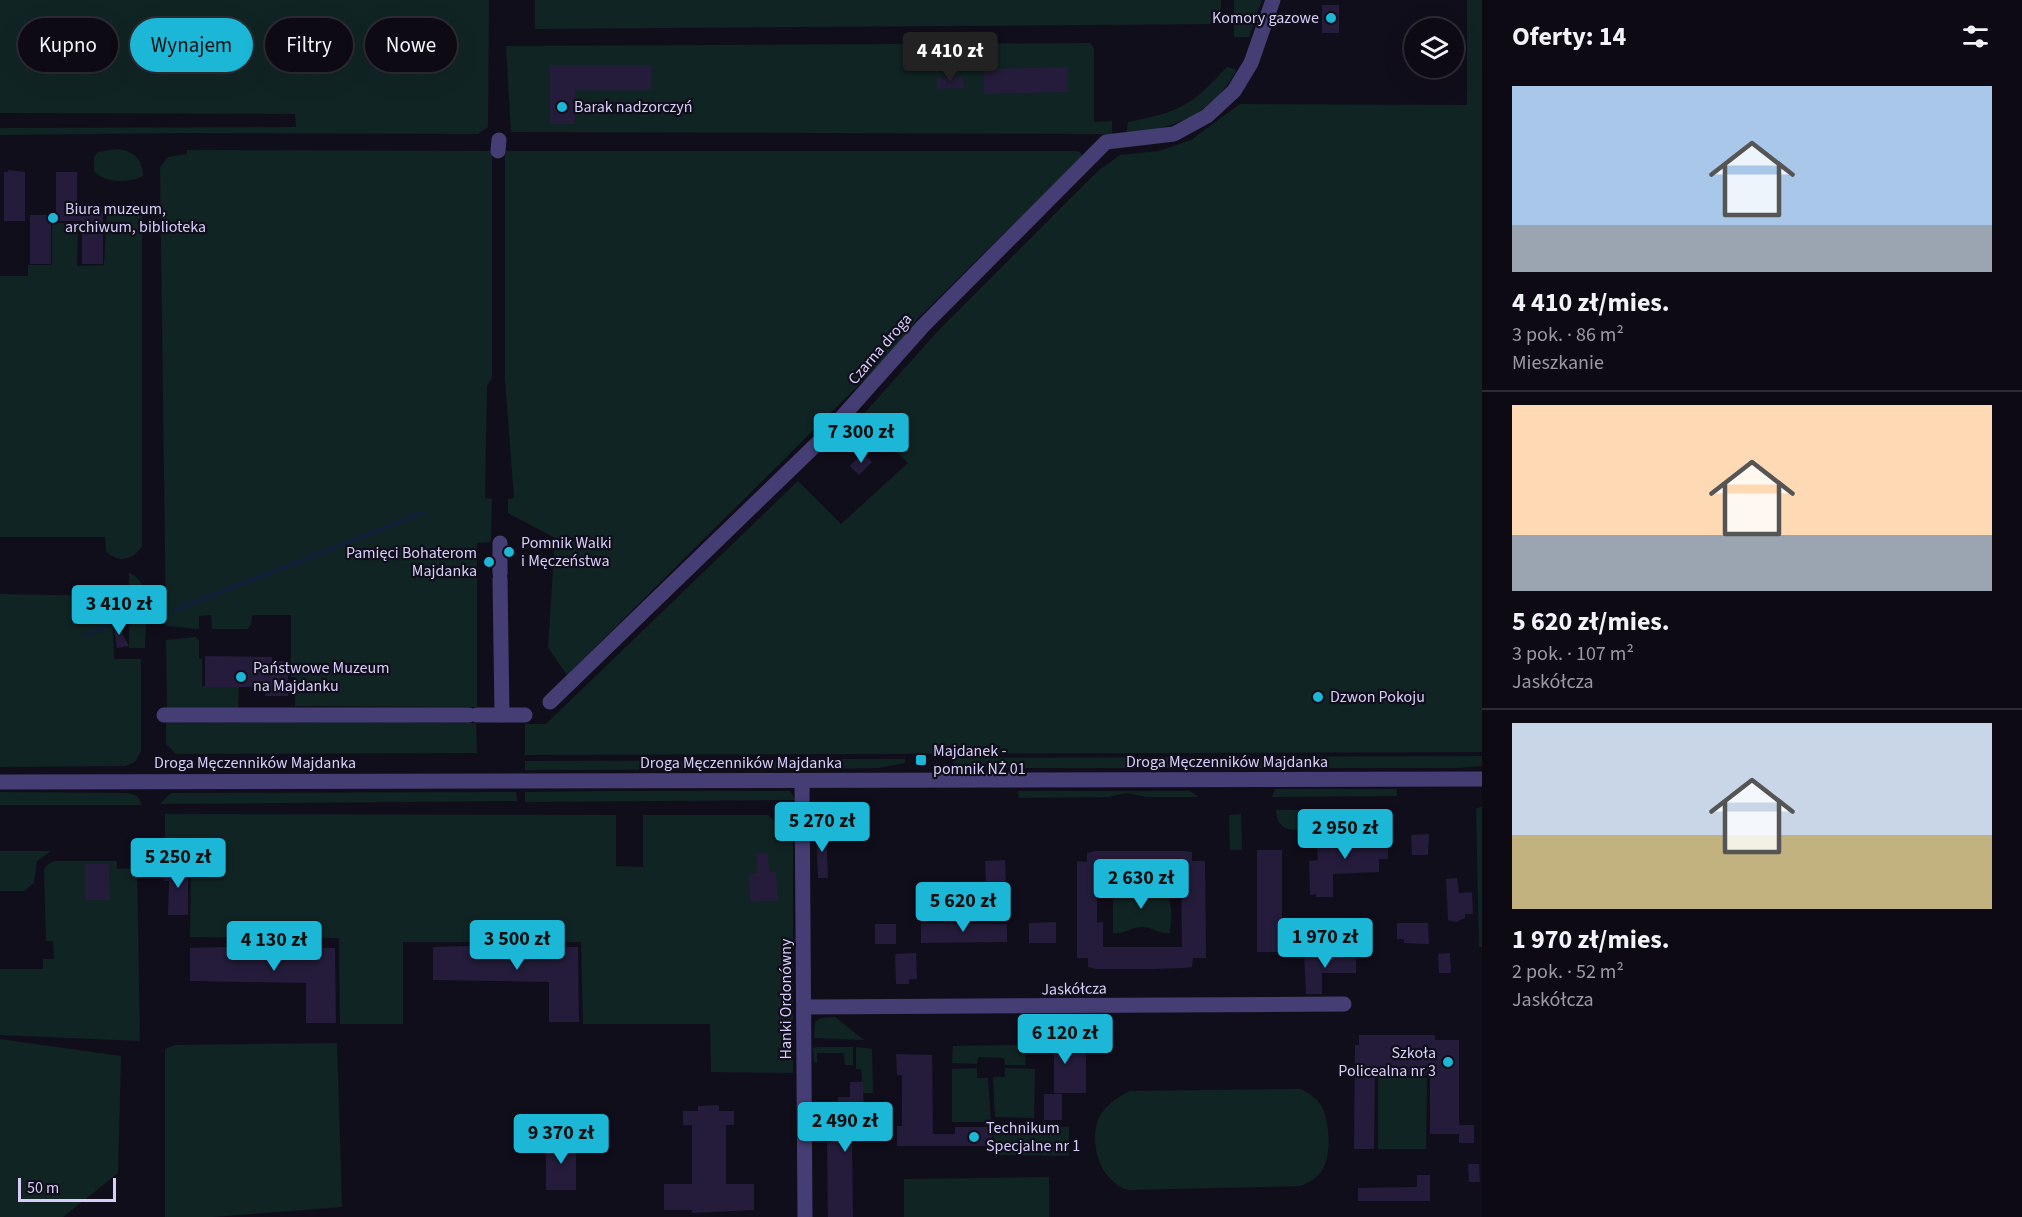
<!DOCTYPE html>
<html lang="pl">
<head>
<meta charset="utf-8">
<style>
	body { margin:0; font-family:"Source Sans 3",sans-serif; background:#1b1822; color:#f1f3f6; height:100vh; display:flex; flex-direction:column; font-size:22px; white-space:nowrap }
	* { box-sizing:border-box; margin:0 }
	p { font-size:20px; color:#9a9aa0 }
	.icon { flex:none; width:33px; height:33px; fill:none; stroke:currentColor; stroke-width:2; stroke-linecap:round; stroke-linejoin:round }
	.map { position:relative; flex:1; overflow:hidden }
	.panel { display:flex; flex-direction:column; background:#0d0a14; width:540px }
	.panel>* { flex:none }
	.banner { position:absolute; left:18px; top:18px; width:570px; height:54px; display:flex; gap:12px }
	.buttons { position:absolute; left:1404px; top:18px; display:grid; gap:12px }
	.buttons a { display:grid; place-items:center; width:60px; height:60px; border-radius:50%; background:#0d0a14; box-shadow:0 6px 24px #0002,0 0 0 2px #2d2b34; font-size:30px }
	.scale { position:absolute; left:18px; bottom:15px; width:98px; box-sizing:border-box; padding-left:6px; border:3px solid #d6cef9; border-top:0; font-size:16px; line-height:21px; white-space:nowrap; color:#d6cef9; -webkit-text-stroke:4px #110e1b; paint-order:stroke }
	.price { position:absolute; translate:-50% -51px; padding:0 14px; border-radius:6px; background:#1cb6d7; color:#111; font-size:20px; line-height:39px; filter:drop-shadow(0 2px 3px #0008) }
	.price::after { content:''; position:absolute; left:50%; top:36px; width:18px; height:14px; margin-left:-9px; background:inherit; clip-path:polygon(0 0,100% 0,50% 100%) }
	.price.selected { background:#222; color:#fff }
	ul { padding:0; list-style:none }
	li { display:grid; align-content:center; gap:12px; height:318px; padding:0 30px }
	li+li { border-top:2px solid #2d2b34 }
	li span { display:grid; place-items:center; height:186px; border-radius:0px; color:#555 }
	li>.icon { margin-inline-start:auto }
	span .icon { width:108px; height:108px; fill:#fffc; stroke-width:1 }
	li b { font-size:26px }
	h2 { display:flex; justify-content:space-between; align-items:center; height:72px; padding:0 30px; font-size:26px }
	.pill { padding:0 21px; border-radius:27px; background:#0d0a14; box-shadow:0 6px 24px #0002,0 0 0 2px #2d2b34; font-size:21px; line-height:54px }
	.pill.selected { background:#1cb6d7; color:#111 }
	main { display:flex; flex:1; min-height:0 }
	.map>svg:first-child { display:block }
</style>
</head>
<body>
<main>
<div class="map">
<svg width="1482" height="1217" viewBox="0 0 1482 1217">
	<rect width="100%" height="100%" fill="#110e1b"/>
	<g fill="#112424">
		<path d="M 0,0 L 489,0 L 488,127 L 478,134 L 182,133 L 0,135 L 0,128 L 296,127 L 295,114 L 0,113 Z"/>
		<path d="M 535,0 L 1221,0 L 1221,24 L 535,29 Z"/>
		<path d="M 1234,0 L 1262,0 L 1249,37 L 1234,37 Z"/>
		<path d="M 1467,0 L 1482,0 L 1482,752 L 525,755 L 525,724 L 546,724 L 798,481 L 841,524 L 908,463 L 861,417 L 938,331 L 1099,170 L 1120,155 L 1159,151 L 1191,140 L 1240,104 L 1467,105 Z"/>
		<path d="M 1090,43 L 1094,49 L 1094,122 L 1112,121 L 1112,134 L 511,132 L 506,46 Z"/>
		<path d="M 1227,67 L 1235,69 L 1236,71 C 1213,114 1171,130 1126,134 L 1128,122 C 1180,112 1191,106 1227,67 Z"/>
		<path d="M 118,149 C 133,151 143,159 143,176 C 129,184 104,183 94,171 L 94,157 L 98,152 Z"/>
		<path d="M 187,150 L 492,151 L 492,378 L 487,386 L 485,498 L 492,499 L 491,542 L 477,543 L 477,707 L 295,706 L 295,677 L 291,677 L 291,615 L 252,615 L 251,625 L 247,629 L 212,629 L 211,615 L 199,616 L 199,629 L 166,626 L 160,167 L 168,157 L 187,154 Z"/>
		<path d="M 505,151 L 1075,151 L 1080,152 L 1082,156 L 917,319 L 892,352 L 567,675 L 548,648 L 555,538 L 508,513 L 508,499 L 514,498 L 505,379 Z"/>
		<path d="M 107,212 L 142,212 L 142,546 C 133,561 117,563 106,551 L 105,537 L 0,537 L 0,276 L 28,276 L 28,265 L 52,265 L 52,223 L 78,223 L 77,266 L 104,265 Z"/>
		<path d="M 129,573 C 154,581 145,627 145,648 L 129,648 Z"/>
		<path d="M 0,594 L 112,596 L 114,659 L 141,659 L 141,751 L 135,762 L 125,766 L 0,767 Z"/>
		<path d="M 196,637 L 199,641 L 199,658 L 202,659 L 202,686 L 239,687 L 238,709 L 167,709 L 166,640 Z"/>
		<path d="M 348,722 L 476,723 L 477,753 L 176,754 L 166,744 L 166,723 Z"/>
		<path d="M 1482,756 L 1482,766 L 1459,768 L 984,768 L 953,763 L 953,758 Z"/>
		<path d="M 825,759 L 905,759 L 905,763 L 878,768 L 826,769 Z"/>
		<path d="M 814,760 L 815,769 L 525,770 L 525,761 Z"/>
		<path d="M 1275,789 L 1397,789 L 1397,796 L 1272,797 Z"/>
		<path d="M 606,791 L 790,791 L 796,800 L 525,802 L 525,792 Z"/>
		<path d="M 1018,791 L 1190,791 L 1199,797 L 1147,797 L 1127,793 L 1108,797 L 1019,798 Z"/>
		<path d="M 0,792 L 128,793 L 137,796 L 142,805 L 0,805 Z"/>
		<path d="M 516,792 L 517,801 L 160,804 L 171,793 Z"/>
		<path d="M 1482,807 L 1482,947 L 1479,947 L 1476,808 Z"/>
		<path d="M 1276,810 L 1299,810 L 1300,830 C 1284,830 1277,826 1276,810 Z"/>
		<path d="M 165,814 L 616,815 L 616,866 L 643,867 L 643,815 L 768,815 L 793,838 L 793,1073 L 711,1072 L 710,1024 L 583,1024 L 581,942 L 403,942 L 403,1024 L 340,1024 L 339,938 L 190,937 L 191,862 L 170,862 L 165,857 Z"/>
		<path d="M 1241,814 L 1242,850 L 1230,850 L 1229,815 Z"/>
		<path d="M 0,851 L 51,851 L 37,861 L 34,883 L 24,891 L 0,891 Z"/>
		<path d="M 54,861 L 117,861 L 117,869 L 137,868 L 140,1041 L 0,1035 L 0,969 L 43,969 L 43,959 L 54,959 L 53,941 L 46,941 L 44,871 L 46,866 Z"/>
		<path d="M 1117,886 C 1138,892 1136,901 1159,887 C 1174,897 1172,917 1170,933 C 1159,935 1152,926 1141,927 C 1131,927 1123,935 1113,933 L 1113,890 Z"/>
		<path d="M 835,1017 L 864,1040 L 814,1038 L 815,1022 L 821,1018 Z"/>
		<path d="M 0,1039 L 121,1056 L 118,1173 L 63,1217 L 0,1217 Z"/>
		<path d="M 337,1043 L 342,1207 L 213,1217 L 165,1217 L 165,1049 L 175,1045 Z"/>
		<path d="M 1016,1045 L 1026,1055 L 1025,1065 L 1005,1065 L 1004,1058 L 978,1057 L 977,1064 L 952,1063 L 953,1046 Z"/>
		<path d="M 817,1047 L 853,1047 L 853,1065 L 845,1065 L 844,1053 L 817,1053 L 817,1063 L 814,1062 L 813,1048 Z"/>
		<path d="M 856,1047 L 872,1049 L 873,1093 L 863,1093 L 861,1069 L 856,1069 Z"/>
		<path d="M 977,1068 L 977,1078 L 988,1078 L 991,1122 L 952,1122 L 952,1069 Z"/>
		<path d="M 1005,1068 L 1035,1069 L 1034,1118 L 995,1117 L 993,1077 L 1005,1077 Z"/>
		<path d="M 1378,1078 L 1427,1078 L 1426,1149 L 1378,1149 Z"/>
		<path d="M 1300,1089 C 1309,1093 1317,1098 1322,1107 C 1330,1123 1332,1158 1321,1172 C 1316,1179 1309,1182 1301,1186 L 1128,1190 C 1102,1182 1090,1148 1097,1123 C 1102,1107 1116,1098 1130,1091 Z"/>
		<path d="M 993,1126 L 1069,1127 L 1069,1156 L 994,1155 Z"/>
		<path d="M 1049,1177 L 1049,1217 L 904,1217 L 904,1179 Z"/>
	</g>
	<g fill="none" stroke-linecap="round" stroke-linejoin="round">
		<g stroke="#121f3b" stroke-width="4">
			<path d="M 175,610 L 423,513"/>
			<path d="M 85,635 L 108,626"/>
		</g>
	</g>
	<g fill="#241c3a" fill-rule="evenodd">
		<rect x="1322" y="5" width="17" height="28"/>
		<path d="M 550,65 L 651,65 L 651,90 L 575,90 L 575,124 L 550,124 Z"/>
		<path d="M 1068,67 L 1068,92 L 984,94 L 984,69 Z"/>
		<path d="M 963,77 L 964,88 L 937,89 L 937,78 Z"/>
		<path d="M 8,170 L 25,172 L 25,221 L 4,221 L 4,172 L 8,172 Z"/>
		<path d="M 56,172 L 77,172 L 77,211 L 103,211 L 103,264 L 82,264 L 82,221 L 56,221 Z"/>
		<rect x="30" y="215" width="21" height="49"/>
		<path d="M 863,453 L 872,462 L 859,475 L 850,466 Z"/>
		<path d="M 114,619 L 129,646 L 117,648 L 112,620 Z"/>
		<path d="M 205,656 L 272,657 L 272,661 L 288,661 L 288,696 L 265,696 L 265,687 L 205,687 Z"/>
		<path d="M 826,827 L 828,878 L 818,878 L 816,828 Z"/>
		<path d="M 1429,834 L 1428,855 L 1412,855 L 1411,835 Z"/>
		<path d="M 1354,835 L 1388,837 L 1388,859 L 1379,859 L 1379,872 L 1333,874 L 1333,897 L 1316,897 L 1316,894 L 1310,895 L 1309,861 L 1318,860 L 1316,837 Z"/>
		<rect x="1257" y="850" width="25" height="102"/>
		<path d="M 1096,851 L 1184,851 L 1192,852 L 1192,861 L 1205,861 L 1206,958 L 1193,958 L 1192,967 L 1184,968 L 1153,969 L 1096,969 L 1088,967 L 1088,958 L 1077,958 L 1077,861 L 1087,862 L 1087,853 ZM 1181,872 L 1182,947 L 1103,947 L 1103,922 L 1097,923 L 1097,897 L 1103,897 L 1103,878 L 1127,878 L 1127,873 Z"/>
		<path d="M 768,853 L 769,872 L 776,872 L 778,901 L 750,902 L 749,873 L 757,873 L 756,854 Z"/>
		<path d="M 1005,860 L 1006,882 L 986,883 L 985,861 Z"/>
		<path d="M 85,864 L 109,864 L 110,900 L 85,900 Z"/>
		<path d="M 172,864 L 188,864 L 188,915 L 168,915 L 169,881 L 164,881 L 164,867 L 172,868 Z"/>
		<path d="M 1457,878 L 1459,893 L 1472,892 L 1473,914 L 1465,914 L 1465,918 L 1456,922 L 1448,920 L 1446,879 Z"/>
		<path d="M 1056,922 L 1056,943 L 1029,943 L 1029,923 Z"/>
		<path d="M 921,923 L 1007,924 L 1007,942 L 921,943 Z"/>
		<path d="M 1397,923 L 1428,923 L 1429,944 L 1404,943 L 1404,939 L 1397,939 Z"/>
		<rect x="875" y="924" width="21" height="20"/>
		<path d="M 532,944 L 532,947 L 578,947 L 579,1022 L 549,1022 L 549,982 L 433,980 L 433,947 Z"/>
		<path d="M 289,945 L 289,948 L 335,948 L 336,1023 L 306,1023 L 306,983 L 190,981 L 190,948 Z"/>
		<path d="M 1304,950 L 1319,951 L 1318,956 L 1356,956 L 1356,973 L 1322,973 L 1322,994 L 1306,994 Z"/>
		<path d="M 916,953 L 917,979 L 909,979 L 909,984 L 896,984 L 895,954 Z"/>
		<path d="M 1450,953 L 1451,973 L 1439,973 L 1438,954 Z"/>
		<path d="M 1036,1034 L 1067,1035 L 1067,1053 L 1086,1052 L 1086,1093 L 1054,1093 L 1054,1047 L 1036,1047 Z"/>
		<path d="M 1359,1035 L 1435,1035 L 1435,1040 L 1459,1040 L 1459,1134 L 1430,1134 L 1430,1075 L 1375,1075 L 1374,1149 L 1354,1149 L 1355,1045 L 1359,1045 Z"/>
		<path d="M 896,1054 L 932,1055 L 933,1134 L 955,1134 L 955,1127 L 992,1127 L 992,1146 L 897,1146 L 897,1126 L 902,1126 L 902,1075 L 897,1075 Z"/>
		<path d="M 850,1082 L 863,1082 L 864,1142 L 852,1142 L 853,1217 L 828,1217 L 827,1142 L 839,1142 L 838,1097 L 850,1097 Z"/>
		<rect x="1044" y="1094" width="18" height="26"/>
		<path d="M 719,1105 L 719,1111 L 734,1111 L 734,1125 L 726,1125 L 726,1184 L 754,1184 L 754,1210 L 692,1213 L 692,1210 L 664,1210 L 664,1184 L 692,1184 L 692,1125 L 683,1125 L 683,1111 L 698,1111 L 698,1106 Z"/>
		<rect x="1459" y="1125" width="15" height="18"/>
		<rect x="546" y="1140" width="30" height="50"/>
		<path d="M 1468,1164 L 1479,1164 L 1480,1182 L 1469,1182 Z"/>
		<path d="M 1417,1175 L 1430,1175 L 1430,1201 L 1358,1201 L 1358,1188 L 1417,1187 Z"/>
	</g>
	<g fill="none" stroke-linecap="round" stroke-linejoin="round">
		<g stroke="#453e74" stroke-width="15">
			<path d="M 498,151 L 499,140"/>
			<path d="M 500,573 L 500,543"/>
			<path d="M 500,579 L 502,715"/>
			<path d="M 550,702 L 826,435 L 923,326 L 1106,142 L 1174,134 L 1207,116 L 1234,91 L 1251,63 L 1273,0"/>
			<path d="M 164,715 L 469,715"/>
			<path d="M 477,715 L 525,715"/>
			<path d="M 0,782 L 1482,779"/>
			<path d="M 802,782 L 805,1217"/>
			<path d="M 804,1007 L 1344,1004"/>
		</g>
	</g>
	<g fill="#1cb6d7" stroke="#110e1b" stroke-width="2">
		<circle cx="1331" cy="18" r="6"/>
		<circle cx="562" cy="107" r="6"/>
		<circle cx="53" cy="218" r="6"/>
		<circle cx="509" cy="552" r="6"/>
		<circle cx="489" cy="562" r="6"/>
		<circle cx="241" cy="677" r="6"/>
		<circle cx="1318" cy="697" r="6"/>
		<rect x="915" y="754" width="12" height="12" rx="3"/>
		<circle cx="1448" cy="1062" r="6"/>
		<circle cx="974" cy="1137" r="6"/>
	</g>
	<g text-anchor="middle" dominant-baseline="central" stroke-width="4.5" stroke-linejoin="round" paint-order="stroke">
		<g font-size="16" fill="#d6cef9" stroke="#110e1b" text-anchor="start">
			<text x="1319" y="18" text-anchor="end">Komory gazowe</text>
			<text x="574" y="107">Barak nadzorczyń</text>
			<text x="65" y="209">Biura muzeum,<tspan x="65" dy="18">archiwum, biblioteka</tspan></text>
			<text x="521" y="543">Pomnik Walki<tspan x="521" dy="18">i Męczeństwa</tspan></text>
			<text x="477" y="553" text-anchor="end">Pamięci Bohaterom<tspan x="477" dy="18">Majdanka</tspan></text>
			<text x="253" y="668">Państwowe Muzeum<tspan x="253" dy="18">na Majdanku</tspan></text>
			<text x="1330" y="697">Dzwon Pokoju</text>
			<text x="933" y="751">Majdanek -<tspan x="933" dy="18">pomnik NŻ 01</tspan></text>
			<text x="1436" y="1053" text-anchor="end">Szkoła<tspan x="1436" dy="18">Policealna nr 3</tspan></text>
			<text x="986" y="1128">Technikum<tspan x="986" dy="18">Specjalne nr 1</tspan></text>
		</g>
		<g font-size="16" fill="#d6cef9" stroke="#110e1b">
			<text transform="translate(880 349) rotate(-49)">Czarna droga</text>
			<text x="1227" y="762">Droga Męczenników Majdanka</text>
			<text x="255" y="763">Droga Męczenników Majdanka</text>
			<text x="741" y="763">Droga Męczenników Majdanka</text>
			<text transform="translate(1074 989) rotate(-1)">Jaskółcza</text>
			<text transform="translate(786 999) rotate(-90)">Hanki Ordonówny</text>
		</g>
	</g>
</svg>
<div class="buttons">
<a><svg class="icon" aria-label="layers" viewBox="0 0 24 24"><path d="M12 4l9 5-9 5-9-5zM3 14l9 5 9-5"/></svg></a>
</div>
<div class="scale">50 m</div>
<b class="price selected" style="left:950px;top:83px">4 410 zł</b>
<b class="price" style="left:861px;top:464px">7 300 zł</b>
<b class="price" style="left:119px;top:636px">3 410 zł</b>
<b class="price" style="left:822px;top:853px">5 270 zł</b>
<b class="price" style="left:1345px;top:860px">2 950 zł</b>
<b class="price" style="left:178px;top:889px">5 250 zł</b>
<b class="price" style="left:1141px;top:910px">2 630 zł</b>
<b class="price" style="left:963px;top:933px">5 620 zł</b>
<b class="price" style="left:1325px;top:969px">1 970 zł</b>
<b class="price" style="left:517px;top:971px">3 500 zł</b>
<b class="price" style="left:274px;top:972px">4 130 zł</b>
<b class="price" style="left:1065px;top:1065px">6 120 zł</b>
<b class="price" style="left:845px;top:1153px">2 490 zł</b>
<b class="price" style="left:561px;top:1165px">9 370 zł</b>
<div class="banner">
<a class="pill">Kupno</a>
<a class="pill selected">Wynajem</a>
<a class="pill">Filtry</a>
<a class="pill">Nowe</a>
</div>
</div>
<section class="panel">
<h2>Oferty: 14<svg class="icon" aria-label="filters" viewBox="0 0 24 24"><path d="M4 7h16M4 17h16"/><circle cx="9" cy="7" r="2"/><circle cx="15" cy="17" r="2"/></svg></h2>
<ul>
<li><span style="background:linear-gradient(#a9c7e8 75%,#9aa5b1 0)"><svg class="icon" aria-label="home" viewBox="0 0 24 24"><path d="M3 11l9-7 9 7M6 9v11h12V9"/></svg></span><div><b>4 410 zł/mies.</b><p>3 pok. · 86 m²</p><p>Mieszkanie</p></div></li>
<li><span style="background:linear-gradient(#ffd9b3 70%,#9aa5b1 0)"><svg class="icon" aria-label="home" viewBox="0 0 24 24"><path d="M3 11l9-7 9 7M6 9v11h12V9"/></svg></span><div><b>5 620 zł/mies.</b><p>3 pok. · 107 m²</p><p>Jaskółcza</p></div></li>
<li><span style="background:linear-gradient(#c9d6e8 60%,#c2b280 0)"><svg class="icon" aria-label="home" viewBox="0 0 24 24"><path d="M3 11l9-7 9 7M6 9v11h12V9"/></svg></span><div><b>1 970 zł/mies.</b><p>2 pok. · 52 m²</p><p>Jaskółcza</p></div></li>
</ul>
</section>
</main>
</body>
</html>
